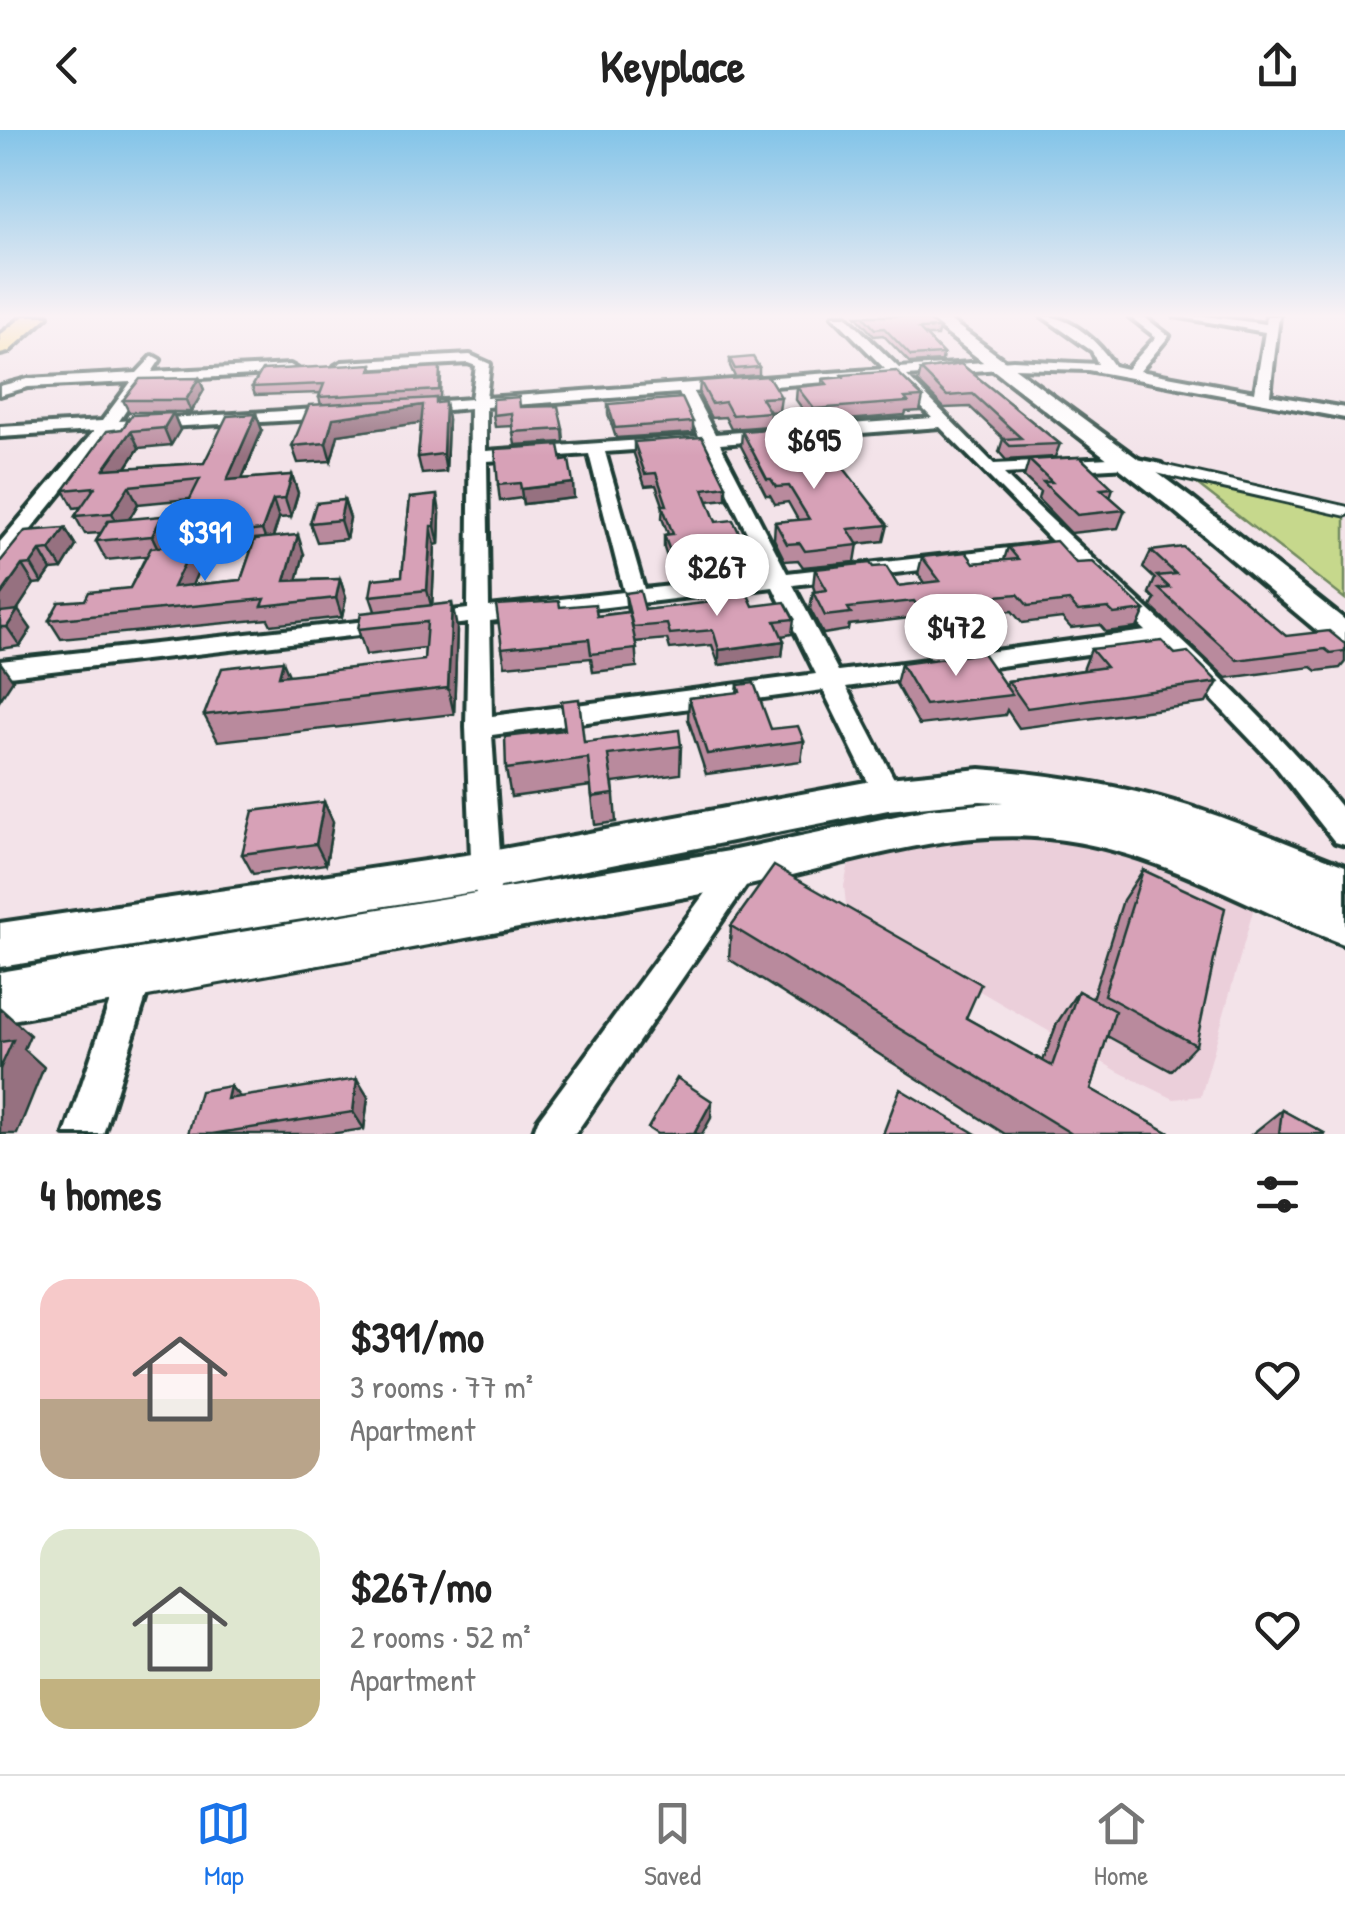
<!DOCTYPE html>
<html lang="en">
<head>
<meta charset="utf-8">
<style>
	body { margin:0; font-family:"Patrick Hand",sans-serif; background:#f6f6f6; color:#222; height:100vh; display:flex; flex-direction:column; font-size:38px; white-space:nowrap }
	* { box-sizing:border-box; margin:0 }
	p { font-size:32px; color:#767676 }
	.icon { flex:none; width:55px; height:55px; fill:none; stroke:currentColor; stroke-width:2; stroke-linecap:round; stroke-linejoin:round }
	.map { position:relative; height:1004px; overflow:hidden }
	.side { display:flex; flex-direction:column; background:#fff; flex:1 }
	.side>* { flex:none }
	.price { position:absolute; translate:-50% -85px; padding:0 22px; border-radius:35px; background:#fff; color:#222; font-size:32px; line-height:65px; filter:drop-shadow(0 2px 5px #0008) }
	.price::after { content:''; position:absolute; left:50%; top:60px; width:30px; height:22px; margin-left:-15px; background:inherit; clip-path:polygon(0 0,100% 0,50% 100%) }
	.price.current { background:#1a73e8; color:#fff }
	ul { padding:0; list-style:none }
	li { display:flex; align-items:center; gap:30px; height:250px; padding:0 40px }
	li span { display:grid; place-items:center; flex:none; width:280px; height:200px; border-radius:30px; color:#555 }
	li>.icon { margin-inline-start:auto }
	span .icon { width:120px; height:120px; fill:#fffc; stroke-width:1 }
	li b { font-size:42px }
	h2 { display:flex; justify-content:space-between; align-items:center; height:120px; padding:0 40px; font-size:42px }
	header { display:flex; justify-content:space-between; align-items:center; height:130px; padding:0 40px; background:#fff; font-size:45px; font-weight:800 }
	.dock { display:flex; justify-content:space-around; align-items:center; height:140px; border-top:2px solid #e0e0e0; background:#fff; font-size:28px; color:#767676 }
	.dock a { display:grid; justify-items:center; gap:5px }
	.dock .current { color:#1a73e8 }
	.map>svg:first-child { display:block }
</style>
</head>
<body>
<header><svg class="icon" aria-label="back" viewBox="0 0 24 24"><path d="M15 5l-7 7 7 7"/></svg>Keyplace<svg class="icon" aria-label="share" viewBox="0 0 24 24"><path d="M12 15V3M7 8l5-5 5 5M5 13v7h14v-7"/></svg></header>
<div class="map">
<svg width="1345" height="1004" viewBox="0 0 1345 1004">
	<rect width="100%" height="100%" fill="#f3e3e9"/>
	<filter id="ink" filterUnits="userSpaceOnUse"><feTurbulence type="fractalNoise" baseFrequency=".01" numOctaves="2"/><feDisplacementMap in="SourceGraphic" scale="20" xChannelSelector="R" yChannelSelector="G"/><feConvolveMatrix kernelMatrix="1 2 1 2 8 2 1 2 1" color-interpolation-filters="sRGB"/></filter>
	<g filter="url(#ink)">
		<path fill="#ebcfda" d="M 1053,700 L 1258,763 L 1201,966 L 1174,969 L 1119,942 L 847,784 L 844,756 L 850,728 L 866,715 Z"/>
		<path fill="#c6d88c" stroke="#728a60" stroke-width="2.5" d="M 1192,350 L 1345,385 L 1345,469 Z"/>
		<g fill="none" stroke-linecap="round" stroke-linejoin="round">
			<g stroke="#1f3d34" stroke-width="15">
				<path id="service" d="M 1155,338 L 1345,381"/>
			</g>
			<g stroke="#1f3d34" stroke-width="8">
				<g id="minor">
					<path d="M 833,186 L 846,186 L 899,238 L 1013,230 L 1098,234 L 1092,221 L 1042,186 C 1070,185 1100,213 1114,236 L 1127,239 L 1156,207 L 1129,186 L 1143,186 L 1169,206 L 1140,241 L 1255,262 L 1265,202 L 1175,186 L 1205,186 L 1266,194 L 1267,186 L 1279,186 L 1270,265 L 1345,278 L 1345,288 L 1088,240 L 1013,238 L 907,246 L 994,334 L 1128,327 L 1161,334 L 1164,338 L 1155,343 L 1128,337 L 1004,344 C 1119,457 1243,556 1345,682 L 1345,715 L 1335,712 L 1273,633 L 1159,514 L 957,542 L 949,540 L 945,534 L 949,528 L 957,526 L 1146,501 L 1064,423 L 793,455 L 838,541 L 926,530 L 938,538 L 926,546 L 846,557 L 902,664 L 898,672 L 888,675 L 878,672 L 823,560 L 492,605 L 502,753 L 498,763 L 487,766 L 476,763 L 472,753 L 466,597 L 468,493 L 427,498 L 416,491 L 427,484 L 468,479 L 470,278 L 415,283 L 407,278 L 415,273 L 471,269 L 476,236 L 468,233 L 342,240 L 335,236 L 342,232 L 470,225 L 490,234 L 486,268 L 885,239 ZM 892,247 L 932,288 L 715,304 L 693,262 ZM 679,263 L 699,306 L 486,321 L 486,277 ZM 940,297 L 1054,413 L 787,443 L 720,314 ZM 704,315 L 768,445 L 644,459 L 605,322 ZM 589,324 L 624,462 L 489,477 L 487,331 ZM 773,457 L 816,544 L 492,586 L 490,491 Z"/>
					<path d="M 153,226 L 160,230 L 152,242 L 290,235 L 297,239 L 290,243 L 146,251 L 119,291 L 333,278 L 341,283 L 333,288 L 112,300 L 7,429 L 0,431 L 0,412 L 94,301 L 0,307 L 0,297 L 102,291 L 131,252 L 28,257 L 0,265 L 0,256 L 27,249 L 137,243 Z"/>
					<path d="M 385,489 L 393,491 L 396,496 L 393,501 L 0,547 L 0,531 Z"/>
					<path d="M 741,725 L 752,729 L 756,738 L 752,747 L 575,1004 L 533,1004 L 538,990 L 730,729 Z"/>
					<path d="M 137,825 L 149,830 L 154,841 L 103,1004 L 65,1004 L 120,841 L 125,830 Z"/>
				</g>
			</g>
			<g stroke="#1f3d34" stroke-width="8">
				<g id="secondary">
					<path d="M 924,186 L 944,186 L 1190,367 L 1345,490 L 1345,518 L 1333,514 L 1172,379 Z"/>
					<path d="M 980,639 C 1048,644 1113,654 1178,673 C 1235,690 1290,715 1345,736 L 1345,815 C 1245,777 1157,719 1048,708 C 939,697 835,739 729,759 C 486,804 243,850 0,892 L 0,842 L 735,720 L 929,679 L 1003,672 L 980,671 L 888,680 L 486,760 L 0,837 L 0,793 L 486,722 L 888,648 Z"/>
				</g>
			</g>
			<g stroke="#1f3d34" stroke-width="8">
				<path id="trunk" d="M 24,186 L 48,186 L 8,222 L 0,224 L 0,205 Z"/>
			</g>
			<use href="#service" stroke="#fff" stroke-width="9"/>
			<use href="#minor" fill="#fff" fill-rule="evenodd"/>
			<use href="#secondary" fill="#fff" fill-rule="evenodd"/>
			<use href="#trunk" fill="#fbe080" fill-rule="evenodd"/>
		</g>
		<g fill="#b98a9d" stroke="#1f3d34" stroke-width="2.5" fill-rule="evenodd">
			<path d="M 856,186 L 924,186 L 939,198 L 937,206 L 926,206 L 943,224 L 942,231 L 910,233 L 883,205 L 874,206 Z"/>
			<path d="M 730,229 L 759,237 L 759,245 L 735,247 L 730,236 Z"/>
			<path d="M 372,234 L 374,241 L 441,245 L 440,268 L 436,268 L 437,273 L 448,289 L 446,342 L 422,344 L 418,327 L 421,292 L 338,305 L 331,331 L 298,333 L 292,316 L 321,275 L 319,267 L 321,263 L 255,265 L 252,257 Z"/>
			<path d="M 961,234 L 1060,314 L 1055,327 L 1006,330 L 999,322 L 1003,309 L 1004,309 L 970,277 L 944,278 L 918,252 L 921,240 Z"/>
			<path d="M 842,245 L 923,267 L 920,281 L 906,282 L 905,285 L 813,293 L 796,270 L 797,257 L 822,255 L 823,249 L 841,247 Z"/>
			<path d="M 199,248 L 204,260 L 191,282 L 129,282 L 123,270 Z"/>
			<path d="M 700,251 L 781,267 L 779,281 L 770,282 L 769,296 L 731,299 L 725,287 L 711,288 L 699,265 Z"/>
			<path d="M 608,274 L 693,292 L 693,303 L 616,308 L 608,284 Z"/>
			<path d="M 520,277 L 563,299 L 564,312 L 515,315 L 512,296 L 495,297 L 493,285 Z"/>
			<path d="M 173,283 L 180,300 L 171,315 L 139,318 L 126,338 L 204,333 L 256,284 L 262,300 L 242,349 L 292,345 L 298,363 L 291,387 L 279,388 L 273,407 L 304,424 L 297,450 L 340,449 L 346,468 L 342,487 L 271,495 L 268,489 L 61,509 L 49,490 L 85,470 L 130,458 L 146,426 L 106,430 L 96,411 L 101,403 L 85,404 L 75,386 L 81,377 L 74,378 L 64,360 L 122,299 ZM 190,369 L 185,379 L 194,397 L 201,397 L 197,407 L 205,425 L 251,421 L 241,450 L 192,455 L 202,432 L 194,413 L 165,416 L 171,404 L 129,389 L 138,374 Z"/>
			<path d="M 742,301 L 800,322 L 888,395 L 884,411 L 858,414 L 855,432 L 803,437 L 798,430 L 785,431 L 774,409 L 775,392 L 798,390 L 788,372 L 775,374 L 770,365 L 766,365 L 741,316 Z"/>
			<path d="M 634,312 L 726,356 L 726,369 L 707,371 L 716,392 L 751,427 L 750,440 L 674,448 L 664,418 L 664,405 L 668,404 L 662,388 L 663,375 L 656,355 L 645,356 L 634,324 Z"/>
			<path d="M 1029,330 L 1113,358 L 1110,367 L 1125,380 L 1118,398 L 1071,403 L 1038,369 L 1040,362 L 1024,347 Z"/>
			<path d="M 562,331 L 574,368 L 523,374 L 522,368 L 500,371 L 498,355 Z"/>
			<path d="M 410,368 L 440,383 L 439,414 L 435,415 L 432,475 L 457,498 L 454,584 L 218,611 L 204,585 L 424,530 L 425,518 L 366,525 L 358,499 L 375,481 L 370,466 L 402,446 Z"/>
			<path d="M 344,370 L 350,388 L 346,409 L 317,412 L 310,393 Z"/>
			<path d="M 65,398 L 76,416 L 62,439 L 51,440 L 42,453 L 34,454 L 17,480 L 31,499 L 20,516 L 0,519 L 0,432 Z"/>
			<path d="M 1008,417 L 1076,433 L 1145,480 L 1137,498 L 1106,502 L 1100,495 L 1071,498 L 1062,488 L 1022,493 L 1012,481 L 952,487 L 956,492 L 951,510 L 925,513 L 910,488 L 849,495 L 848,500 L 823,504 L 810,479 L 813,462 L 815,462 L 813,456 L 815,439 L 873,437 L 898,456 L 924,453 L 918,444 L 922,427 L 974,433 L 1004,430 Z"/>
			<path d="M 1151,421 L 1286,506 L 1345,514 L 1345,532 L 1340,538 L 1317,541 L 1312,537 L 1226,548 L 1151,477 L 1155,469 L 1149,463 L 1155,449 L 1143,438 Z"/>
			<path d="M 717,461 L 753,476 L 794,489 L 792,504 L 782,506 L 784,511 L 782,526 L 719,535 L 712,515 L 670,519 L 667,509 L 635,512 L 637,537 L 593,542 L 591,528 L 505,536 L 502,518 L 560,477 L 597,486 L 627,482 L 625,463 L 645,480 L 716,472 Z"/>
			<path d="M 1091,519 L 1175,524 L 1218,552 L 1206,573 L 1019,598 L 1007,580 L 1005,585 L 919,595 L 896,554 L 901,534 L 1006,556 L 1008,551 L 1083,540 Z"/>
			<path d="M 738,555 L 771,599 L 804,611 L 801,631 L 706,644 L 688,589 L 689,568 L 737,563 Z"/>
			<path d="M 584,612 L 681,616 L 680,644 L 613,653 L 616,692 L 595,695 L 591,656 L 511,667 L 506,639 Z"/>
			<path d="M 324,672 L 333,692 L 326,734 L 253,744 L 242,724 Z"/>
			<path d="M 1143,740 L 1196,915 L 1171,941 L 1107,906 L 1091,959 L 1171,1004 L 1005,1004 L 729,829 L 731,796 L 966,888 L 1043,931 L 1057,893 L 1078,861 L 1092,869 L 1123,770 Z"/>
			<path d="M 230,956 L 240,967 L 368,967 L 364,999 L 330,1004 L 188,1004 Z"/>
			<path d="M 1282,980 L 1326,1004 L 1252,1004 Z"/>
		</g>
		<g fill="#967180" stroke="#1f3d34" stroke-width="2.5">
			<path d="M 199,248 L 204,260 L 191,282 L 186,270 Z"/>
			<path d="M 445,272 L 448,289 L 446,342 L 443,324 Z"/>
			<path d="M 423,275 L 426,292 L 338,305 L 331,331 L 326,313 L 333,288 Z"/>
			<path d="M 173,283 L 180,300 L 171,315 L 164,298 Z"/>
			<path d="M 256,284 L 262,300 L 234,368 L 227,350 Z"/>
			<path d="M 131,301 L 139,318 L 113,357 L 104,339 Z"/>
			<path d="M 292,345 L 298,363 L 291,387 L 285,369 Z"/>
			<path d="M 573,353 L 574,368 L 523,374 L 521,359 Z"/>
			<path d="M 129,356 L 138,374 L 122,401 L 112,383 Z"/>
			<path d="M 437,365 L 440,383 L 439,414 L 435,396 Z"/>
			<path d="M 273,370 L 279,388 L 269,419 L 262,400 Z"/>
			<path d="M 344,370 L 350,388 L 346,409 L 340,390 Z"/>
			<path d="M 162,386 L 171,404 L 161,425 L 152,406 Z"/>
			<path d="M 431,396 L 435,415 L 432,479 L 427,460 Z"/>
			<path d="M 65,398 L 76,416 L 62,439 L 50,420 Z"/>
			<path d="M 298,405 L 304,424 L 292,470 L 285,451 Z"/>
			<path d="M 194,413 L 202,432 L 183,477 L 173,457 Z"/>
			<path d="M 40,421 L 51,440 L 42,453 L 31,434 Z"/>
			<path d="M 22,435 L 34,454 L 6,497 L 0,497 L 0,466 Z"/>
			<path d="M 340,449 L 346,468 L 342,487 L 336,468 Z"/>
			<path d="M 452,473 L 457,498 L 454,584 L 448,558 Z"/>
			<path d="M 18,480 L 31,499 L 20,516 L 7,497 Z"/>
			<path d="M 784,511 L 782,526 L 719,535 L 719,520 Z"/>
			<path d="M 283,531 L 294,557 L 279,546 Z"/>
			<path d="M 0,532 L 13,550 L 0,570 Z"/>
			<path d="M 324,672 L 333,692 L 326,734 L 316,714 Z"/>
			<path d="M 0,878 L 30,905 L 24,919 L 44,937 L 17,1004 L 0,1004 Z"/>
			<path d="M 357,949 L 368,967 L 364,999 L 353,982 Z"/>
			<path d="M 230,956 L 245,973 L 227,969 Z"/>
			<path d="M 712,971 L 711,988 L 702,1004 L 694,1004 Z"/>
		</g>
		<g fill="#d7a1b7" stroke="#1f3d34" stroke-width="2.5">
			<path d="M 863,186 L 924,186 L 939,198 L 919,199 L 943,224 L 911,226 L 884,198 L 875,199 Z"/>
			<path d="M 753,227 L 759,237 L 735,239 L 730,229 Z"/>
			<path d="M 372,234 L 370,241 L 440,237 L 439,260 L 319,267 L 324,254 L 252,257 L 262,240 Z"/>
			<path d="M 961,234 L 1060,314 L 1010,316 L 1003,309 L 1021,308 L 973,264 L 947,266 L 921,240 Z"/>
			<path d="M 896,241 L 923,267 L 905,268 L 908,272 L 814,279 L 797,257 L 827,254 L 823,249 L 844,247 L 842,245 Z"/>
			<path d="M 768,246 L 781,267 L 761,268 L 770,282 L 732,285 L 725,272 L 712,274 L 700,251 Z"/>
			<path d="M 199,248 L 186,270 L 123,270 L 140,249 Z"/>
			<path d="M 519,267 L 520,277 L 558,276 L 563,299 L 513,302 L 511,283 L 493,285 L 493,269 Z"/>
			<path d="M 436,268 L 436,273 L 445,272 L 443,324 L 418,327 L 423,275 L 333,288 L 326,313 L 292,316 L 309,275 Z"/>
			<path d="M 682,268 L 693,292 L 615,298 L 608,274 Z"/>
			<path d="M 173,283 L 164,298 L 131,301 L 104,339 L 204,333 L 227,286 L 256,284 L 227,350 L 292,345 L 285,369 L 273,370 L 262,400 L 197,407 L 210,377 L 185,379 L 200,349 L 129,356 L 112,383 L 75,386 L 95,357 L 64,360 L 107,301 L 122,299 L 132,285 Z"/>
			<path d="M 781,298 L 800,322 L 829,319 L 888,395 L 848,399 L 858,415 L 805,421 L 800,413 L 787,414 L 775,392 L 809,389 L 789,356 L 776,357 L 771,349 L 767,349 L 742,301 Z"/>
			<path d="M 702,307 L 726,356 L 703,359 L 716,392 L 733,390 L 751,427 L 675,435 L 664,405 L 673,404 L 662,375 L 667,375 L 656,343 L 645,344 L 634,312 Z"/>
			<path d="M 559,315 L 562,331 L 569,330 L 573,353 L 521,359 L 520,353 L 498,355 L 495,319 Z"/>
			<path d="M 1080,327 L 1113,358 L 1101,359 L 1125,380 L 1077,385 L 1043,352 L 1052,352 L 1029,330 Z"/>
			<path d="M 437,365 L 435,396 L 431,396 L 427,460 L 370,466 L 373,449 L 402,446 L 410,368 Z"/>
			<path d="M 344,370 L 340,390 L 310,393 L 316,373 Z"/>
			<path d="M 162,386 L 152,406 L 96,411 L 108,391 Z"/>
			<path d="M 65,398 L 50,420 L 40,421 L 31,434 L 22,435 L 0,466 L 0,432 L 25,401 Z"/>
			<path d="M 298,405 L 285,451 L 340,449 L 336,468 L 262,476 L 265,469 L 49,490 L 59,472 L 85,470 L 89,462 L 130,458 L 151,418 L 194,413 L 173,457 L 241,450 L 255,409 Z"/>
			<path d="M 1056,411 L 1076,433 L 1093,432 L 1145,480 L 1114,484 L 1108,478 L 1078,481 L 1069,471 L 1028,476 L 1018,464 L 941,471 L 956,492 L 930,495 L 914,471 L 848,478 L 851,483 L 825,486 L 813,462 L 827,460 L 815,439 L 870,433 L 873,437 L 886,436 L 898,456 L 940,451 L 922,427 L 966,422 L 974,433 L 1018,429 L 1008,417 Z"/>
			<path d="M 1183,417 L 1286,506 L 1329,501 L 1345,514 L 1345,521 L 1330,523 L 1325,519 L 1237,530 L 1159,459 L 1170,458 L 1157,446 L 1176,444 L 1151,421 Z"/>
			<path d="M 745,458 L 753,476 L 785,472 L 794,489 L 775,491 L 784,511 L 719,520 L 713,500 L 670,504 L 667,494 L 633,497 L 625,463 L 640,461 L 645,480 L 721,471 L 717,461 Z"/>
			<path d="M 559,471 L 560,477 L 595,474 L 597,486 L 629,482 L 637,519 L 591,524 L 589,509 L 502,518 L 496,475 Z"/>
			<path d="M 452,473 L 448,558 L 204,585 L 222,538 L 283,531 L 279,546 L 424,530 L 427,492 L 358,499 L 361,483 Z"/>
			<path d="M 18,480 L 7,497 L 0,497 L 0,482 Z"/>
			<path d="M 1162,511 L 1175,524 L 1188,522 L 1218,552 L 1027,578 L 1008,551 L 1106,537 L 1091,519 Z"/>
			<path d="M 983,523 L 1012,565 L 925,575 L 901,534 Z"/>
			<path d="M 754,553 L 771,599 L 798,596 L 804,611 L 707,624 L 689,568 L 740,562 L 738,555 Z"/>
			<path d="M 579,569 L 584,612 L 679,600 L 681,616 L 608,625 L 614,664 L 592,667 L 588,628 L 506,639 L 505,607 L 565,600 L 561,571 Z"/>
			<path d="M 324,672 L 316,714 L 242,724 L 253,681 Z"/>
			<path d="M 774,736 L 981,854 L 966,888 L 1052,936 L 1078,861 L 1115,881 L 1091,959 L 1171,1004 L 1072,1004 L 731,796 Z"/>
			<path d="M 1143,740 L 1225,778 L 1196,915 L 1104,865 Z"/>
			<path d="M 13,910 L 0,939 L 0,912 Z"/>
			<path d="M 677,948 L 712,971 L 694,1004 L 657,1004 L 648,998 Z"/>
			<path d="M 357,949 L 353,982 L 212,1004 L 188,1004 L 200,961 L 230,956 L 227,969 Z"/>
			<path d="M 900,959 L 976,1004 L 883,1004 Z"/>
			<path d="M 1282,980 L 1326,1004 L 1279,1004 Z"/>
		</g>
	</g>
	<linearGradient id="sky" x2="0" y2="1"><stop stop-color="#83c4e8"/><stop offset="0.57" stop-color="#faf2f5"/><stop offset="1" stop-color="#faf2f5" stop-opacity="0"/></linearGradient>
	<rect width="1345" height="326" fill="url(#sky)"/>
</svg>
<b class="price" style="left:814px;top:362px">$695</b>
<b class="price current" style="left:205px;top:454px">$391</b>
<b class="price" style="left:717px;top:489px">$267</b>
<b class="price" style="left:956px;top:549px">$472</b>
</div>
<section class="side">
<h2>4 homes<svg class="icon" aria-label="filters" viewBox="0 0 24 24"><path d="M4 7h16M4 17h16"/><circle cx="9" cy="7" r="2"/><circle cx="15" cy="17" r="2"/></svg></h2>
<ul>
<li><span style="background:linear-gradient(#f6c9c9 60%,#b9a48a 0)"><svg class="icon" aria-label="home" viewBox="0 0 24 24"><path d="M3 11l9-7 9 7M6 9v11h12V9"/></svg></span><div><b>$391/mo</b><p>3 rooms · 77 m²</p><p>Apartment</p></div><svg class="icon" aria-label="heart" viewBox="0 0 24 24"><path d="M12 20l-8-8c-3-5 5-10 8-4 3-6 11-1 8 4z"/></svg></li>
<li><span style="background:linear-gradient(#dfe7d0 75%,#c2b280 0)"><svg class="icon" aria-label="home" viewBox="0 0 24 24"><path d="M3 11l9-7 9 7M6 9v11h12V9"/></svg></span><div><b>$267/mo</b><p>2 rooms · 52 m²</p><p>Apartment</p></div><svg class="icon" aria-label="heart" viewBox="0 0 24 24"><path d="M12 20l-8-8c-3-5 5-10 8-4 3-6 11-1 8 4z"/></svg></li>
</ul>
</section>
<nav class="dock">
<a class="current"><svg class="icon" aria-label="map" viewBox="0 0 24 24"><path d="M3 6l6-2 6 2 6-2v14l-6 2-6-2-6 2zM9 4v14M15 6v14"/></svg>Map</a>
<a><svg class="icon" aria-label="saved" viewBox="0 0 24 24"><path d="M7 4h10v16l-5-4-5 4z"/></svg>Saved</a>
<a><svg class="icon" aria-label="home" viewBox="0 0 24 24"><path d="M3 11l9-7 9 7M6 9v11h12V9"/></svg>Home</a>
</nav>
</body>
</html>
